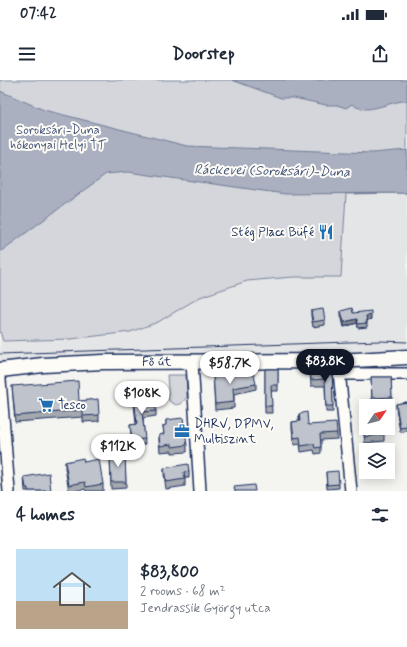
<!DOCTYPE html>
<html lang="en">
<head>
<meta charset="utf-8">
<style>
	body { margin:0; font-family:Mynerve,sans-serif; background:#f2f2f3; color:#1f2937; height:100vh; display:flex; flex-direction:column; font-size:15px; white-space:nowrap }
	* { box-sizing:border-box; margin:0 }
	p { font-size:13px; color:#747a83 }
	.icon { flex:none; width:22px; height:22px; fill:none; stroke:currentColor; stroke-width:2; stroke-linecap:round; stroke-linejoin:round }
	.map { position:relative; height:411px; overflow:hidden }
	.details { display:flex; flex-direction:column; background:#fff; flex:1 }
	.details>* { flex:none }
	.needle { width:26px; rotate:55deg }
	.fabs { position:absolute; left:359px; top:319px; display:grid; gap:8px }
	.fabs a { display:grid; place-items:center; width:36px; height:36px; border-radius:0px; background:#fff; box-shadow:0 2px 10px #0003; font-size:20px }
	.price { position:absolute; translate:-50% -34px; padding:0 9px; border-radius:14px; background:#fff; color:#222; font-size:13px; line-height:26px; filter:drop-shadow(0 1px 2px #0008) }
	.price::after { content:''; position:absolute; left:50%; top:24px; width:12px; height:9px; margin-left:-6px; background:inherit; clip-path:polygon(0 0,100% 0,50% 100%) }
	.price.selected { background:#111827; color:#fff }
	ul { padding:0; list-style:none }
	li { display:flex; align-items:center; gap:12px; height:100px; padding:0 16px }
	li span { display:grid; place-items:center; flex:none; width:112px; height:80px; border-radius:0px; color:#555 }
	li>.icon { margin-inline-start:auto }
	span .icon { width:48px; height:48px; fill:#fffc; stroke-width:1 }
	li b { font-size:17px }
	h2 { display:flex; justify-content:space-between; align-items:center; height:48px; padding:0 16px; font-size:17px }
	.status { display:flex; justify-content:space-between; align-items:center; height:28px; padding:0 20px; background:#fff; direction:ltr }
	.status svg { height:11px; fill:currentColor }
	header { display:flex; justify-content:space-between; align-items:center; height:52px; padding:0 16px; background:#fff; font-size:18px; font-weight:700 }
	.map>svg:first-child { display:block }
</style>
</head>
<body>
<div class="status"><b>07:42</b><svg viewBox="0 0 49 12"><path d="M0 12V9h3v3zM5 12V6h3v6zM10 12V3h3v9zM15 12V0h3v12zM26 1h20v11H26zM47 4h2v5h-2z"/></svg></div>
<header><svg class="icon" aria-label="menu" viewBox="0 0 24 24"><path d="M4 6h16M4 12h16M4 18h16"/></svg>Doorstep<svg class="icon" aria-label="share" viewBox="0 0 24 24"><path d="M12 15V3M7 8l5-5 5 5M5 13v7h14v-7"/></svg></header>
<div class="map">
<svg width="407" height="411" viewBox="0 0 407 411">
	<rect width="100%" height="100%" fill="#f4f4f1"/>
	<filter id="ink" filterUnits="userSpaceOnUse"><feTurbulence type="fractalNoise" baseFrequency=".025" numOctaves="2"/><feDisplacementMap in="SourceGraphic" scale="8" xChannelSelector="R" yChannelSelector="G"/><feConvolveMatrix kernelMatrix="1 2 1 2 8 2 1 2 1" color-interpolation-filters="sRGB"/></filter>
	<g filter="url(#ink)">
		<path fill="#e4e5e6" d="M 346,113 L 407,113 L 407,271 L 99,277 L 0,284 L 0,251 L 3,261 L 71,259 L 130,252 L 158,242 L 200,217 L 247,201 L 293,197 Z"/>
		<g fill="#d4d6db" stroke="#78829c">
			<path d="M 0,0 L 407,0 L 407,113 L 346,114 L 341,197 L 293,197 L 247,201 L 200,217 L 158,242 L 130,252 L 71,259 L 3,261 L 0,251 Z"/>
			<path d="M 167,295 L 186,295 L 187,317 L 181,324 L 176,325 L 169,321 Z"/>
		</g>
		<g fill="#aab0bf" stroke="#717c98">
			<path d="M 232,0 L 407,0 L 407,21 C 390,20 367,37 352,24 L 346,28 L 337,25 L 326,25 L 294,18 L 281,18 Z"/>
			<path d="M 0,11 L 44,30 L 187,66 L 372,73 L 407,70 L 407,113 L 285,114 L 128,92 L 106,94 L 0,172 Z"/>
		</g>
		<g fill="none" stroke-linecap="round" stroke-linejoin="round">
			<g stroke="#1b2f5e" stroke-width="14">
				<g id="minor">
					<path d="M 338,281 L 351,411"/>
					<path d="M 192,282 L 200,411"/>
					<path d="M 340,294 L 407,294"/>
					<path d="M 0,300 L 9,411"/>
				</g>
			</g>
			<g stroke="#1b2f5e" stroke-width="17">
				<g id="major">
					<path id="s1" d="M 0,290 L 43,285 L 103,282 L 338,281 L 407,277"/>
				</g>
			</g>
			<use href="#minor" stroke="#fdfcf7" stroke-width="11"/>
			<use href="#major" stroke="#fdfcf7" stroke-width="14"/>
			<path stroke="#1b2f5e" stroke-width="1" d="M 0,274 L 379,261 L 407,262"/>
		</g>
		<g fill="#a4a8af" stroke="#1b2f5e">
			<path d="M 311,231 L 325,240 L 325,245 L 313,247 L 311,236 Z"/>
			<path d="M 341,231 L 353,233 L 371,239 L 367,240 L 367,247 L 358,248 L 357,243 L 344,247 L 341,235 Z"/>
			<path d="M 265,289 L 278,289 L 278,311 L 271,311 L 272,333 L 265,333 Z"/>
			<path d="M 310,289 L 332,289 L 333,332 L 326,332 L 325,306 L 311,306 Z"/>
			<path d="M 213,293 L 256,304 L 256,309 L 234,314 L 234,328 L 215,330 Z"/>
			<path d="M 371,297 L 391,297 L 392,322 L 372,322 Z"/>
			<path d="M 12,306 L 79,321 L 99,335 L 99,341 L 83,342 L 83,337 L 15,342 Z"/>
			<path d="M 134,318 L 156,331 L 156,336 L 143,338 L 145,364 L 132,366 L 130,345 L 136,344 L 134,324 Z"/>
			<path d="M 407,322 L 407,351 L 400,352 L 396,328 L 396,324 Z"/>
			<path d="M 299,334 L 308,345 L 337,353 L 337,359 L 321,360 L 321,373 L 315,374 L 314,370 L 301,372 L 300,364 L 294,365 L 292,348 L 292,342 L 299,341 Z"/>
			<path d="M 362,335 L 384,354 L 384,361 L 365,363 L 362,342 Z"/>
			<path d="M 166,340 L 187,365 L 187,372 L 172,373 L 172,371 L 160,372 L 159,361 L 159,355 L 164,354 L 163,346 L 166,345 Z"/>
			<path d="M 125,374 L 126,408 L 111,409 L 110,375 Z"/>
			<path d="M 65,382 L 84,382 L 103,404 L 103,411 L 86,411 L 85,409 L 74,411 L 69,411 L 65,388 Z"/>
			<path d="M 164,388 L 189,391 L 189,398 L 185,398 L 185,406 L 166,409 L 164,394 Z"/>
			<path d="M 326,392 L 339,404 L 339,408 L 327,409 Z"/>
			<path d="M 24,397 L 51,411 L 25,411 Z"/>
		</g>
		<g fill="#86888f" stroke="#1b2f5e">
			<path d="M 371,235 L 371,239 L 366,241 L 366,236 Z"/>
			<path d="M 357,239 L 357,243 L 344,247 L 344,242 Z"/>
		</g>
		<g fill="#bfc3cc" stroke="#1b2f5e">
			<path d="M 352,228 L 353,233 L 371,231 L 371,235 L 366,236 L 367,243 L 358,244 L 357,239 L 344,242 L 341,231 Z"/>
			<path d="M 323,229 L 325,240 L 313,242 L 311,231 Z"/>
			<path d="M 265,289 L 278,289 L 278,305 L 271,305 L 272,326 L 265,326 Z"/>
			<path d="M 310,289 L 332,289 L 333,326 L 326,326 L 325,299 L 311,300 Z"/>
			<path d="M 253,291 L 256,304 L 233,308 L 234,322 L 215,324 L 213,293 L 227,292 L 228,296 Z"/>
			<path d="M 371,297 L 391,297 L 392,317 L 372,318 Z"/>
			<path d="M 78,301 L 79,321 L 98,319 L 99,335 L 83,336 L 83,330 L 15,336 L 12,306 Z"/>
			<path d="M 154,315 L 156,331 L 142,332 L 145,359 L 132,360 L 130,345 L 137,344 L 134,318 Z"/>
			<path d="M 407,322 L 407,347 L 400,348 L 396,324 Z"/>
			<path d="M 307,332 L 308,345 L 336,343 L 337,353 L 320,354 L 321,367 L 315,368 L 314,364 L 301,366 L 300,357 L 294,358 L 292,342 L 300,341 L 299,334 Z"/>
			<path d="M 362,335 L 366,335 L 366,348 L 383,348 L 384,354 L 365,357 Z"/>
			<path d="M 183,338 L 187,365 L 172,367 L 172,364 L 160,366 L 159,355 L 164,354 L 163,346 L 166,345 L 166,340 Z"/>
			<path d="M 125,374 L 126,402 L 111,402 L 110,375 Z"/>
			<path d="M 83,378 L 84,382 L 99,379 L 103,404 L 86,407 L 85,402 L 69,405 L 65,382 Z"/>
			<path d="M 188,384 L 189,391 L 184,392 L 185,399 L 166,402 L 164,388 Z"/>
			<path d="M 338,391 L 339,404 L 327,405 L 326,392 Z"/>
			<path d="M 49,393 L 51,411 L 28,411 L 28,408 L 26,408 L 24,397 Z"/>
			<path d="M 254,405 L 255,411 L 235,411 L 234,407 Z"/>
		</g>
	</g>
	<defs>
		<g id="restaurant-bare" transform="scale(1.2)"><path d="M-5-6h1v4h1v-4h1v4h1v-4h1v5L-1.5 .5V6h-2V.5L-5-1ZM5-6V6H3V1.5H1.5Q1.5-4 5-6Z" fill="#1f6fb2" stroke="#fdfcf7" stroke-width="2.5" paint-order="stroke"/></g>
		<g id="supermarket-bare" transform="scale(1.2)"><path d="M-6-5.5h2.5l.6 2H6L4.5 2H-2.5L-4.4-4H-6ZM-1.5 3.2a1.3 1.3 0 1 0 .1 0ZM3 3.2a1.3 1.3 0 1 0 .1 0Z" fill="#1f6fb2" stroke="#fdfcf7" stroke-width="2.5" paint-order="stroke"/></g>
		<g id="office-bare" transform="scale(1.2)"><path d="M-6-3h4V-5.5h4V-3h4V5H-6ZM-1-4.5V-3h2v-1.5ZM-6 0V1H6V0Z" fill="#1f6fb2" stroke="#fdfcf7" stroke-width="2.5" paint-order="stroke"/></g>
	</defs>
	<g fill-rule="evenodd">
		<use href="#restaurant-bare" x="326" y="152"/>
		<use href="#supermarket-bare" x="46" y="325"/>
		<use href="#office-bare" x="182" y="351"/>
	</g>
	<g text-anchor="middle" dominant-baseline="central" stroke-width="4" stroke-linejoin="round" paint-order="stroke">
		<g font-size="13" fill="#49597d" stroke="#fdfcf7">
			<text x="58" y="50">Soroksári-Duna<tspan x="58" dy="15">hókonyai Helyi TT</tspan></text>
		</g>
		<g font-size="13" fill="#1b2f5e" stroke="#fdfcf7" text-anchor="start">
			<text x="314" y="152" text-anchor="end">Stég Placc Büfé</text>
			<text x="58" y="325">Tesco</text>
			<text x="194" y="344">DHRV, DPMV,<tspan x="194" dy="15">Multiszint</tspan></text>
		</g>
		<g font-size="13" fill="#1b2f5e" stroke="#fdfcf7">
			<text stroke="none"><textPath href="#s1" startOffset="157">Fő út</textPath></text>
		</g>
		<g font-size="14" font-style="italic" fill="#46567b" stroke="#fdfcf7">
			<text transform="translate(272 91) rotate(1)">Ráckevei (Soroksári)-Duna</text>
		</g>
	</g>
</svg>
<div class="fabs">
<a><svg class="needle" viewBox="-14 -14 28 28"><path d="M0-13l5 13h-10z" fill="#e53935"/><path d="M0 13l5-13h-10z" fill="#747a83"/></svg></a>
<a><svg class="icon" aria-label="layers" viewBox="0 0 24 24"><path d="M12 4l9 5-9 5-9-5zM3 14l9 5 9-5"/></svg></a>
</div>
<b class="price selected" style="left:325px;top:303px">$83.8K</b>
<b class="price" style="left:230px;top:305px">$58.7K</b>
<b class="price" style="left:142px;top:335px">$108K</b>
<b class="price" style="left:118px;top:388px">$112K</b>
</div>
<section class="details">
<h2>4 homes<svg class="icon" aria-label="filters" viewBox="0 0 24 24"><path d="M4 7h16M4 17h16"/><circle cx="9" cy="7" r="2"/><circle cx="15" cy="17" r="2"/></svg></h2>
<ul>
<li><span style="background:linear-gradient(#bfe0f5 65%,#b9a48a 0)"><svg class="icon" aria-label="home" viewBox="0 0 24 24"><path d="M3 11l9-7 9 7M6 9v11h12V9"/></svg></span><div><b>$83,800</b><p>2 rooms · 68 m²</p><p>Jendrassik György utca</p></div></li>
</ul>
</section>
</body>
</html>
